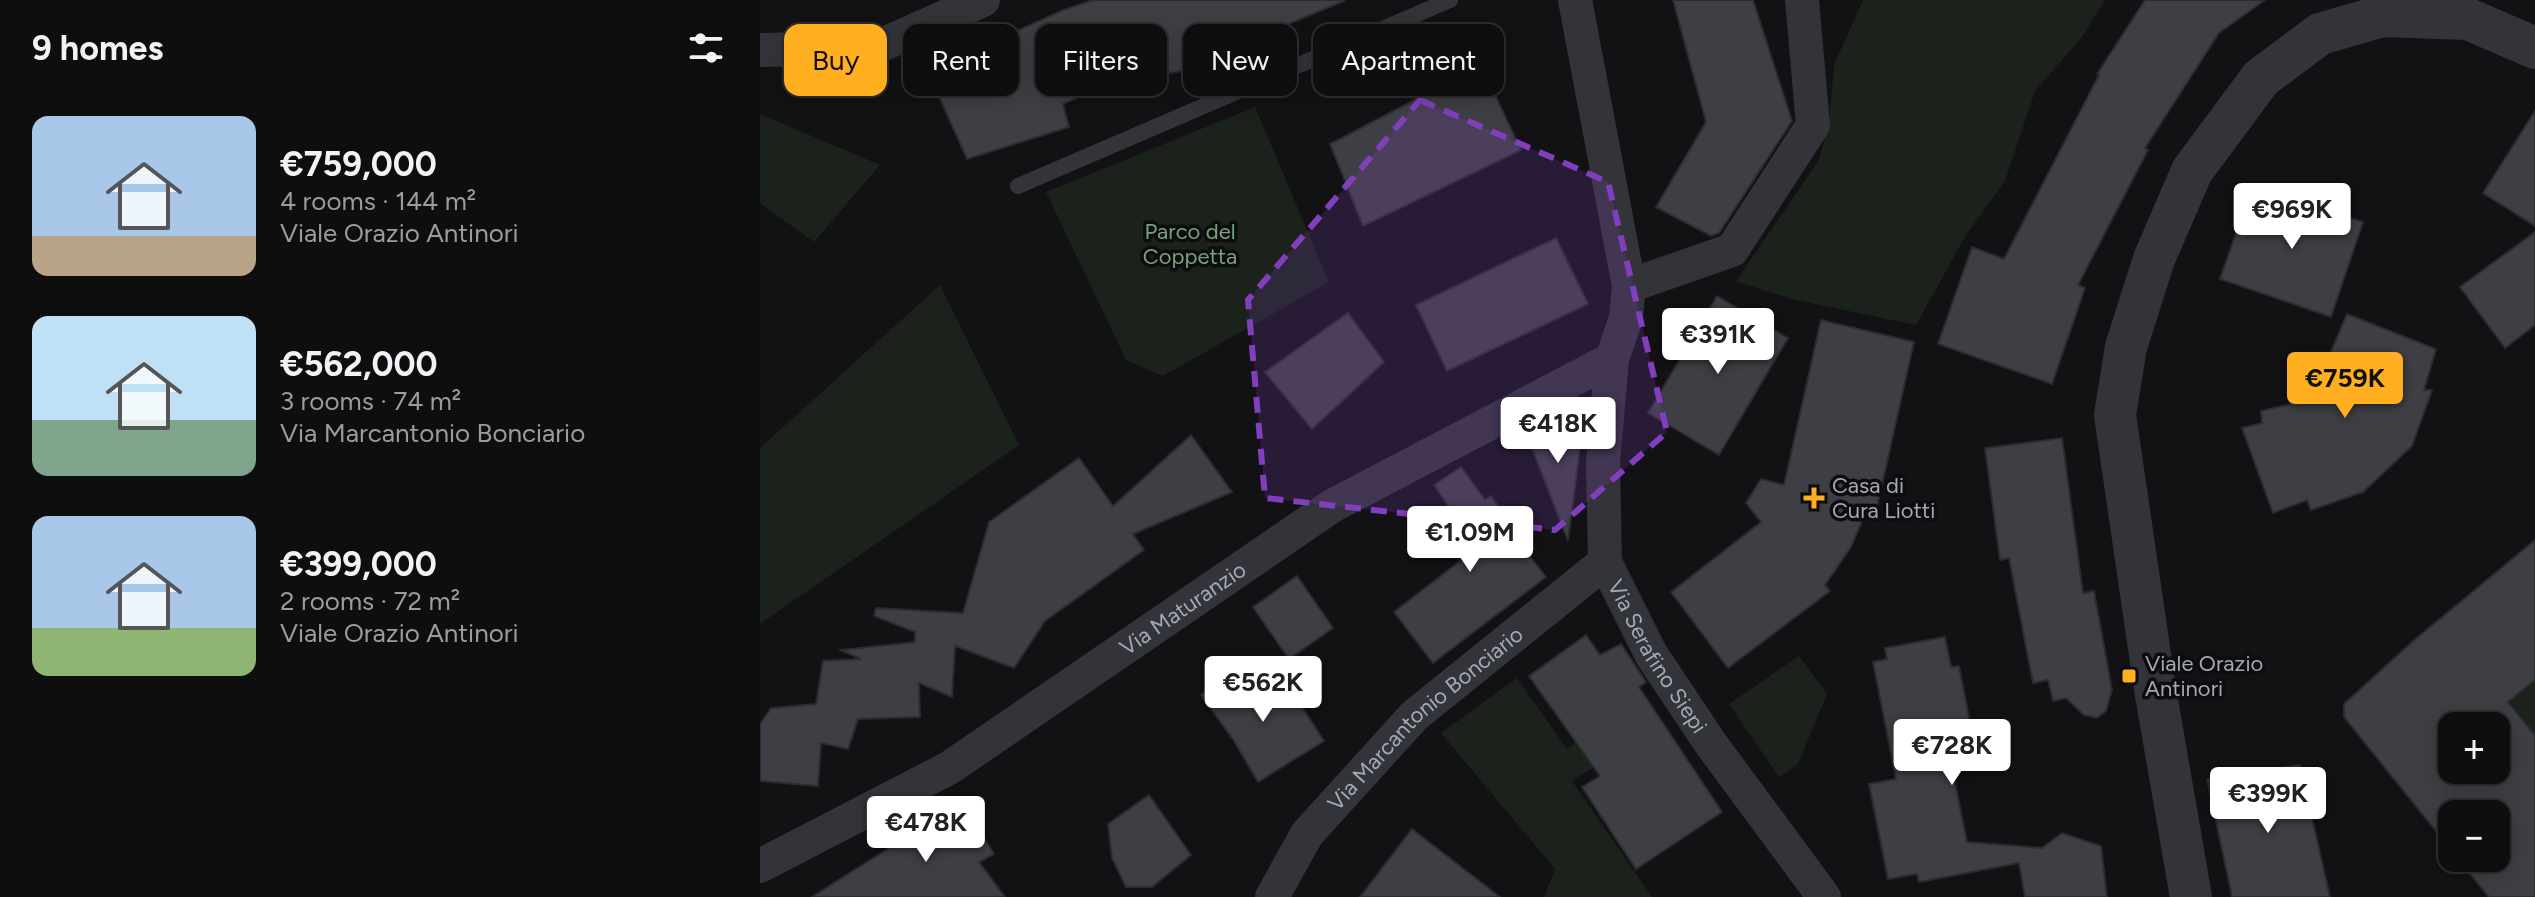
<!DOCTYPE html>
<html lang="en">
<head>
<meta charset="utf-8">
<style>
	body { margin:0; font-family:Figtree,sans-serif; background:#171718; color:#f1f3f6; height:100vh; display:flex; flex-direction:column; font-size:30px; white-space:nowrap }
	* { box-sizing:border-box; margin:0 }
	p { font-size:26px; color:#9b9c9e }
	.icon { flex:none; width:44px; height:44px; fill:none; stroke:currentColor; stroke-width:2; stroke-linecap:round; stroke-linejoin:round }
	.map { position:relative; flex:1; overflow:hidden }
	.drawer { display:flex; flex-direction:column; background:#0e0e0f; width:760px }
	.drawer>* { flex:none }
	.hud { position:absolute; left:24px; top:24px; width:760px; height:72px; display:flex; gap:16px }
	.controls { position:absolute; left:1678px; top:712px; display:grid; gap:16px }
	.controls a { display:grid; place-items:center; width:72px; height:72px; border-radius:16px; background:#0e0e0f; box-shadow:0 4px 20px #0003,0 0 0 2px #2e2e2f; font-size:40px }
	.price { position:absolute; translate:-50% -68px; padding:0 18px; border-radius:8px; background:#fff; color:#222; font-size:26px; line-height:52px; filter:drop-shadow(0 2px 4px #0008) }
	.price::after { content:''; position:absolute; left:50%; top:48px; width:24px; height:18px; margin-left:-12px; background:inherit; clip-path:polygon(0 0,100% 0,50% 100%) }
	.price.current { background:#ffaf20; color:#111 }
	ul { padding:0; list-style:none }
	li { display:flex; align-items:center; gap:24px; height:200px; padding:0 32px }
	li span { display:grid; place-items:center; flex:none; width:224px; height:160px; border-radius:16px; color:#555 }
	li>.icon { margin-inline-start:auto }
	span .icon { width:96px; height:96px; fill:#fffc; stroke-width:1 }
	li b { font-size:34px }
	h2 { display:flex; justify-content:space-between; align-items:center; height:96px; padding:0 32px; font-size:34px }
	.tag { padding:0 28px; border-radius:16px; background:#0e0e0f; box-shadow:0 4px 20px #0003,0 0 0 2px #2e2e2f; font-size:28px; line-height:72px }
	.tag.current { background:#ffaf20; color:#111 }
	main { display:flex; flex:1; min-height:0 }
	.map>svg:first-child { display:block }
</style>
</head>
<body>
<main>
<section class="drawer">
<h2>9 homes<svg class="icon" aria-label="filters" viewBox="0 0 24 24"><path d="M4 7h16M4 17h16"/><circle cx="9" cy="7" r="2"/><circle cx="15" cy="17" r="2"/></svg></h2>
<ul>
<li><span style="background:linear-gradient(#a9c7e8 75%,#b9a48a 0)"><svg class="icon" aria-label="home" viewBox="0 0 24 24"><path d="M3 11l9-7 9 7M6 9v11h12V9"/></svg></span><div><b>€759,000</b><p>4 rooms · 144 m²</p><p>Viale Orazio Antinori</p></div></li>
<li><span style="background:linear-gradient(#bfe0f5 65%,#7fa58c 0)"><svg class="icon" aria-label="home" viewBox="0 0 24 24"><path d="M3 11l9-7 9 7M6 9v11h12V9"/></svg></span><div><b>€562,000</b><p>3 rooms · 74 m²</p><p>Via Marcantonio Bonciario</p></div></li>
<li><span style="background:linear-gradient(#a9c7e8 70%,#8fb573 0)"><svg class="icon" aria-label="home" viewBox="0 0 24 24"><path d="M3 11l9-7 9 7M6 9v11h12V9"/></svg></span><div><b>€399,000</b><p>2 rooms · 72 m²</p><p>Viale Orazio Antinori</p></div></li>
</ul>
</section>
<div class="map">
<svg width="1775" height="897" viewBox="0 0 1775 897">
	<rect width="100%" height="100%" fill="#121214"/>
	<g fill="#1a221b">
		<path d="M 1103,0 L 1345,0 L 1322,37 L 1275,91 L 1245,181 L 1206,235 L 1156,325 L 1031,299 L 976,281 L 1059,160 L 1069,122 L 1074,65 Z"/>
		<path d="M 495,107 L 569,282 L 403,376 L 366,360 L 286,192 Z"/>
		<path d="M 0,114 L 120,165 L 54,242 L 0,203 Z"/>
		<path d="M 180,285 L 259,445 L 0,624 L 0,448 Z"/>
		<path d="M 1039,656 L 1067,694 L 1038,764 L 1019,777 L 969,704 Z"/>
		<path d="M 757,678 L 807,749 L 847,719 L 867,746 L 812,781 L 892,897 L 784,897 L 795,869 L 681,733 Z"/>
		<path d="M 1775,680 L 1775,735 L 1748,702 Z"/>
	</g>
	<g fill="#3e3f44" stroke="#2c2c30" stroke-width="2" fill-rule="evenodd">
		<path d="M 333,0 L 584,0 L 584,1 L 487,41 L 485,36 L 418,72 L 357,79 L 303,104 L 309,127 L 207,159 L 172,81 L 248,50 L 241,38 L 303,10 Z"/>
		<path d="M 913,0 L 993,0 L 1032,121 L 959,233 L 951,236 L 896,207 L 946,122 Z"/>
		<path d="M 1385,0 L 1505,0 L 1459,33 L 1385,148 L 1388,150 L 1318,285 L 1325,288 L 1292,384 L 1178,344 L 1212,247 L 1244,259 L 1339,75 L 1337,74 Z"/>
		<path d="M 721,65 L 761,150 L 603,226 L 570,144 Z"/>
		<path d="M 1775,111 L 1775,226 L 1723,193 Z"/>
		<path d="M 1493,184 L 1603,222 L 1571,317 L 1460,279 Z"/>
		<path d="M 1775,232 L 1775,325 L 1745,348 L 1700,287 Z"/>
		<path d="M 796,238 L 828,304 L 687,371 L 656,305 Z"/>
		<path d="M 957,296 L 1028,338 L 959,455 L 888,413 Z"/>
		<path d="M 588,313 L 624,362 L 552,429 L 505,372 Z"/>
		<path d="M 1587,314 L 1676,349 L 1664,390 L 1672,390 L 1652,446 L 1603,492 L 1551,510 L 1547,500 L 1513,513 L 1482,428 L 1502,423 L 1501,411 L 1535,403 L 1559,380 Z"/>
		<path d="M 1061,320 L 1154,342 L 1114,520 L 1103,519 L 1091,547 L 1065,585 L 1070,591 L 968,668 L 911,592 L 1001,522 L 986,503 L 1001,479 L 1024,485 Z"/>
		<path d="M 806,415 L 820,447 L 808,541 L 767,435 Z"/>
		<path d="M 431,435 L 472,492 L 373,534 L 384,550 L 285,621 L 254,668 L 195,646 L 192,697 L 159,683 L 160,717 L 98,719 L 88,749 L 61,743 L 58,786 L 0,781 L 0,724 L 11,708 L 56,704 L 63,661 L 101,659 L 81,650 L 155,642 L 155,632 L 114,616 L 116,608 L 203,613 L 229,522 L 319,458 L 353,506 Z"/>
		<path d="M 1302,438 L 1323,593 L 1334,591 L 1352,690 L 1346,711 L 1337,718 L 1324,715 L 1306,698 L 1293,701 L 1288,680 L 1273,683 L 1249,558 L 1240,560 L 1225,448 Z"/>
		<path d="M 701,467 L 725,500 L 731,496 L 755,531 L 752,533 L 786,577 L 673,663 L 634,612 L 717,548 L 674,485 Z"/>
		<path d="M 1775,540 L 1775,680 L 1748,702 L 1775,735 L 1775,897 L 1729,897 L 1697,858 L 1736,858 L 1736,814 L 1692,814 L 1692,851 L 1584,717 L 1584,704 L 1652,642 ZM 1692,726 L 1736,726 L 1736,770 L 1692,770 Z"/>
		<path d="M 537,576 L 573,628 L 529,659 L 493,607 Z"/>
		<path d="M 826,635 L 840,655 L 861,644 L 886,682 L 879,687 L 962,812 L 876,869 L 822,787 L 840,776 L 769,676 Z"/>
		<path d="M 1185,637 L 1191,667 L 1199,666 L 1213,738 L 1187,744 L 1207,842 L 1282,848 L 1302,833 L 1341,846 L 1347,897 L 1265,897 L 1259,863 L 1159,882 L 1157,874 L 1128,879 L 1109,784 L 1136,779 L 1113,662 L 1127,659 L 1125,648 Z"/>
		<path d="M 466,676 L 537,699 L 564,741 L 498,782 L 474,741 L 441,695 Z"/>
		<path d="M 1540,765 L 1570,897 L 1472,897 L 1447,779 Z"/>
		<path d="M 389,795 L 431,855 L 392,887 L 366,887 L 352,858 L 348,824 Z"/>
		<path d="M 201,802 L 234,854 L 219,862 L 245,897 L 52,897 Z"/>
		<path d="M 652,829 L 740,897 L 600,897 Z"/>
	</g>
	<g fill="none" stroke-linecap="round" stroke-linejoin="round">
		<path stroke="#333439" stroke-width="16" d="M 258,186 L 690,0"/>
		<g stroke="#333439" stroke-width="34">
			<path id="s1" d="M 815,0 L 869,286 L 866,318 L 852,359 L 843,462 L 845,562 L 891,654 L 951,744 L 1064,897"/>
			<path d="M 0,50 L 117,47 L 223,0"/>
			<path d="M 869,286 L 972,250 L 1053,125 L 1042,0"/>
			<path id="s2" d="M 0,866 L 189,768 L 572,506 L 852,359"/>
			<path id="s3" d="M 512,897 L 547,834 L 654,716 L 845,562"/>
		</g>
		<path stroke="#333439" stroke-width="42" d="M 1431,897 L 1395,689 L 1355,415 L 1366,347 L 1394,259 L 1432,171 L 1501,78 L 1560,34 L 1622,16 L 1708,19 L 1775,48"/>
	</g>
	<path fill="#813fbe" fill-opacity="0.2" stroke="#813fbe" stroke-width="6" stroke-dasharray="16 10" stroke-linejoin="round" d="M 660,100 L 848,182 L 907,432 L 795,530 L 505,498 L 488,300 Z"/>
	<g fill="#ffaf20" stroke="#0d0d0f" stroke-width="3">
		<path d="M1050 486h8v8h8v8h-8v8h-8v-8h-8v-8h8z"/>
		<rect x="1361" y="668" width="16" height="16" rx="4"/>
	</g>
	<g text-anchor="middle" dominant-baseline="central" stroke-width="7" stroke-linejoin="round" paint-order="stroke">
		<g font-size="22" fill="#78a27a" stroke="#0d0d0f">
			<text x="430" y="231">Parco del<tspan x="430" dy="25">Coppetta</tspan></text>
		</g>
		<g font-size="22" fill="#a3a9b6" stroke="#0d0d0f" text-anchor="start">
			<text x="1072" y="485">Casa di<tspan x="1072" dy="25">Cura Liotti</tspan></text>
			<text x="1385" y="663">Viale Orazio<tspan x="1385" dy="25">Antinori</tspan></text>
		</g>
		<g font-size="22" fill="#a3a9b6" stroke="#0d0d0f">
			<text stroke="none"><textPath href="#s2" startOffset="496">Via Maturanzio</textPath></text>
			<text stroke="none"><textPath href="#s1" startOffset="678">Via Serafino Siepi</textPath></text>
			<text stroke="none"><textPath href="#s3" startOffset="238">Via Marcantonio Bonciario</textPath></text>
		</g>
	</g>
</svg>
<div class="controls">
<a>+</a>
<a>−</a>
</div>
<b class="price" style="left:1532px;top:251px">€969K</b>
<b class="price" style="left:958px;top:376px">€391K</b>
<b class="price current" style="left:1585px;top:420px">€759K</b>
<b class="price" style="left:798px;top:465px">€418K</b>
<b class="price" style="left:710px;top:574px">€1.09M</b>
<b class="price" style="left:503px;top:724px">€562K</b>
<b class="price" style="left:1192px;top:787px">€728K</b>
<b class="price" style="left:1508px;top:835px">€399K</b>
<b class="price" style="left:166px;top:864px">€478K</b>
<div class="hud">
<a class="tag current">Buy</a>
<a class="tag">Rent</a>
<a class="tag">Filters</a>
<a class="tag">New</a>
<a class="tag">Apartment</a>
</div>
</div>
</main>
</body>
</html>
